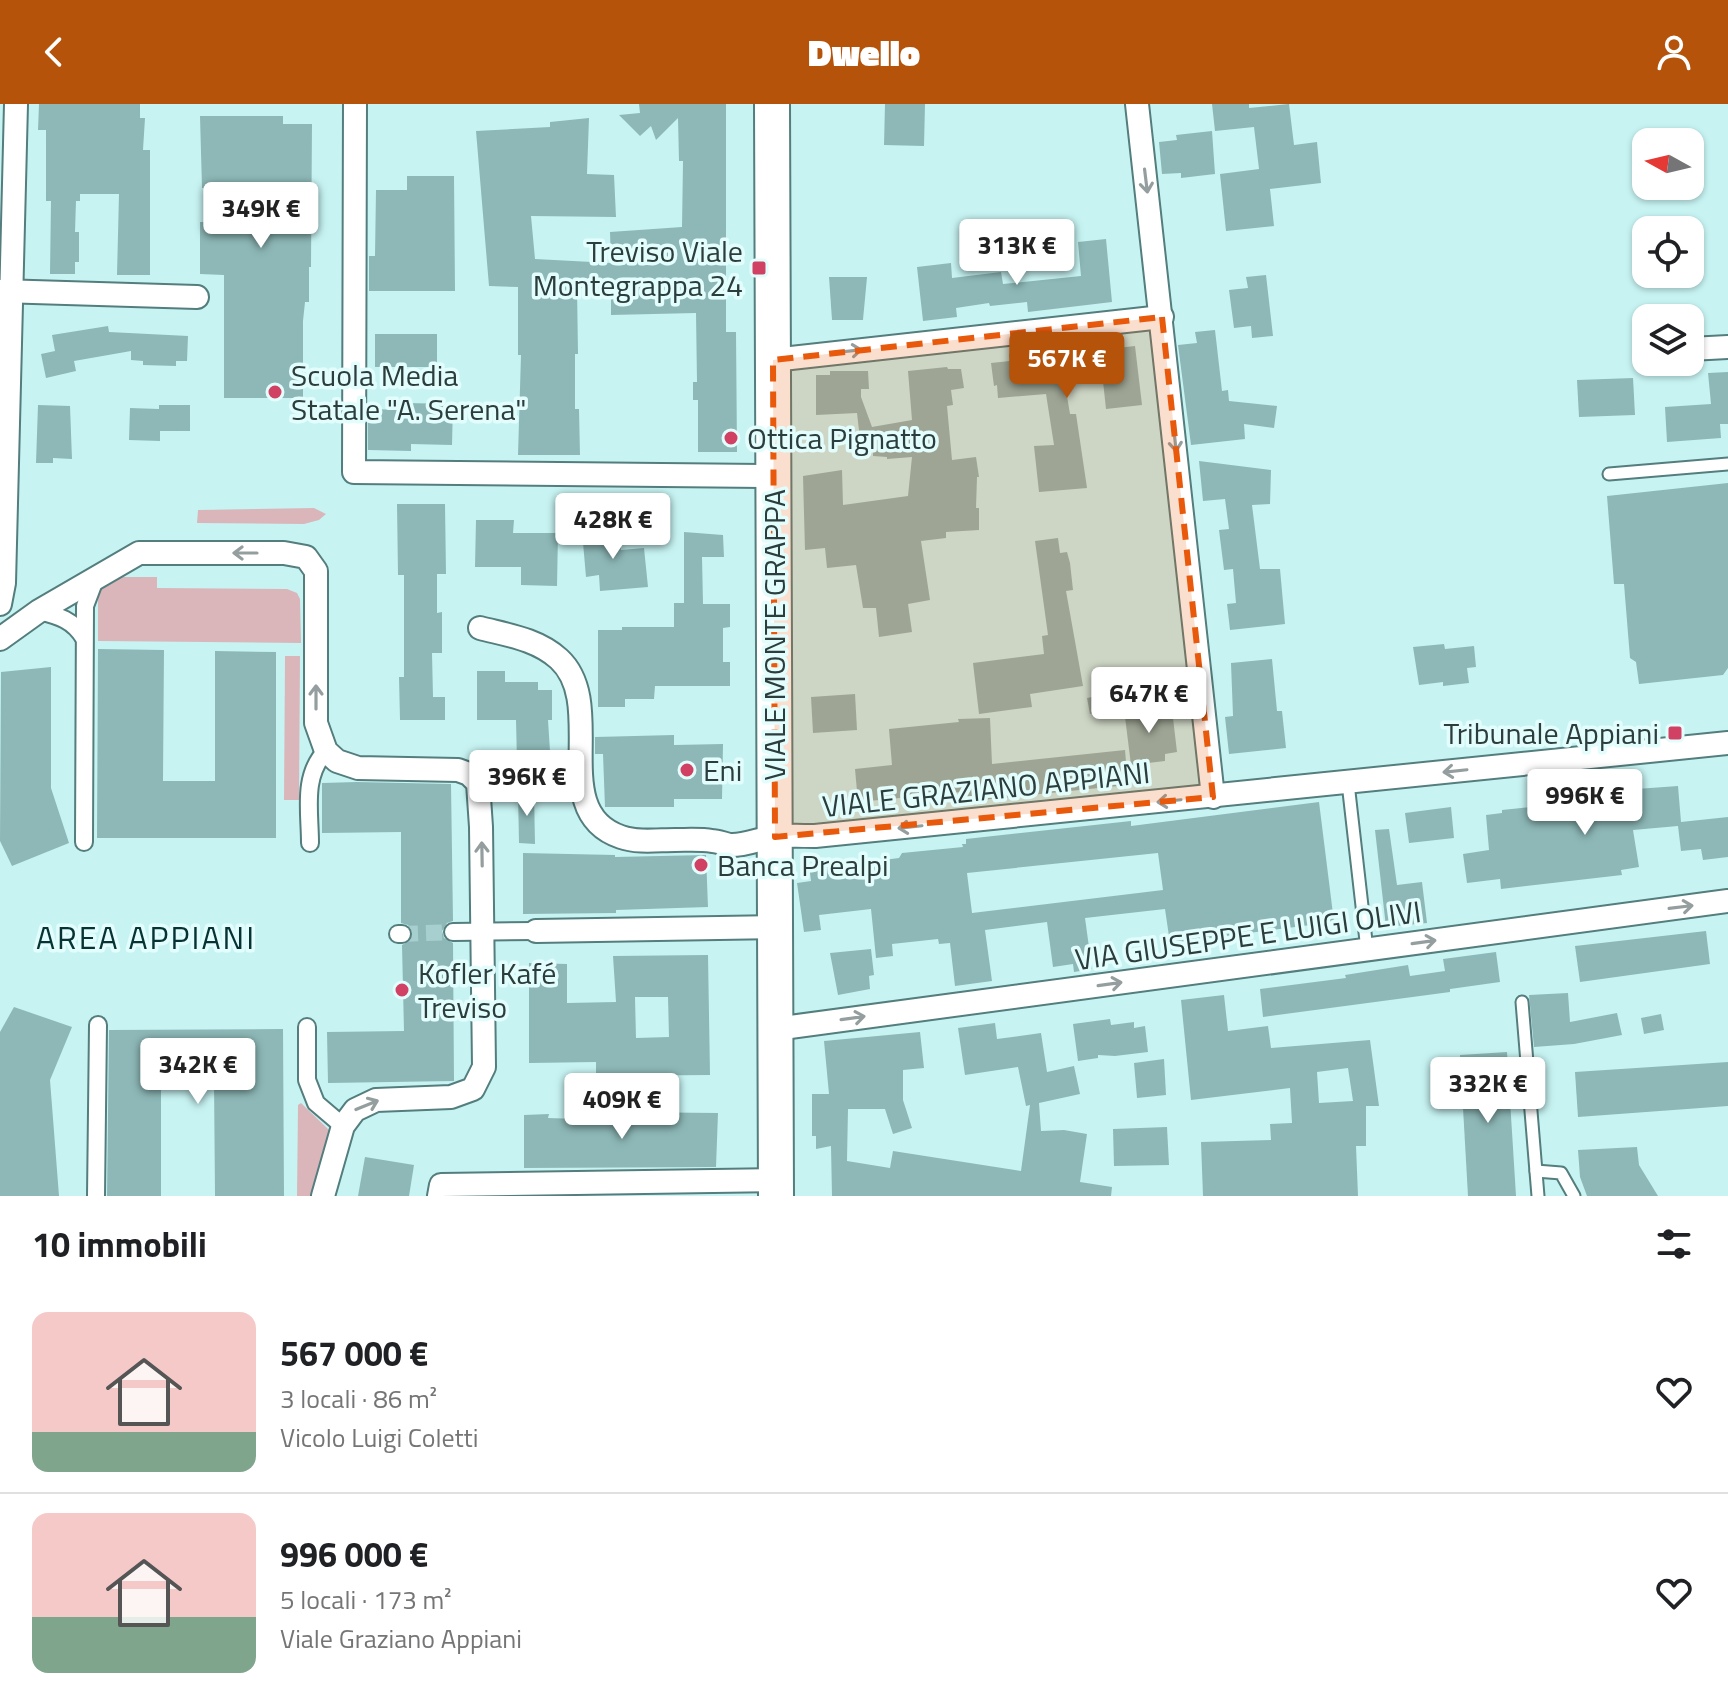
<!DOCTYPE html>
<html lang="it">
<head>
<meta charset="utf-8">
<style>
	body { margin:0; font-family:"Titillium Web",sans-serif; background:#f6f6f6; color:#202124; height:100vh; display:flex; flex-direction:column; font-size:30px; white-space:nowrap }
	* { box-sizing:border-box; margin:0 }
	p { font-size:26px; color:#757577 }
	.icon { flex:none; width:44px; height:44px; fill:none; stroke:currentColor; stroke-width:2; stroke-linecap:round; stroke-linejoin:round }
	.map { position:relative; height:1092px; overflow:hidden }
	.panel { display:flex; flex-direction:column; background:#fff; flex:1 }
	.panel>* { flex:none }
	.needle { width:52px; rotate:278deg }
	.buttons { position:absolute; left:1632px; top:24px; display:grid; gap:16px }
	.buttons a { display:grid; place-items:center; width:72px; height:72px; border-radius:16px; background:#fff; box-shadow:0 2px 6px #0004; font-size:40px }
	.price { position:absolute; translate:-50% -68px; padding:0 18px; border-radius:8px; background:#fff; color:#222; font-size:26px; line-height:52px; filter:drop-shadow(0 2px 4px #0008) }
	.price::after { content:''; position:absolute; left:50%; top:48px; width:24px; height:18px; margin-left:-12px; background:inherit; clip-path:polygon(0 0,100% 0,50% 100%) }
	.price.active { background:#b45309; color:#fff }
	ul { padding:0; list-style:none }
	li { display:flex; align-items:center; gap:24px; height:200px; padding:0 32px }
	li+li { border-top:2px solid #e0e0e0 }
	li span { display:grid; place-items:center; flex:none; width:224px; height:160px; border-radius:16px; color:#555 }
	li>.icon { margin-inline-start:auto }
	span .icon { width:96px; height:96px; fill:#fffc; stroke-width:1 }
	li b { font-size:34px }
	h2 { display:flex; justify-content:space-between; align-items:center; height:96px; padding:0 32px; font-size:34px }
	header { display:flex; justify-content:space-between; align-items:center; height:104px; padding:0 32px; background:#b45309; color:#fff; font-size:36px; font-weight:800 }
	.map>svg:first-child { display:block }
</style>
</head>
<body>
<header><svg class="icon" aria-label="back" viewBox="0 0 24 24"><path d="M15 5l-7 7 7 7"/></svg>Dwello<svg class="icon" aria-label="person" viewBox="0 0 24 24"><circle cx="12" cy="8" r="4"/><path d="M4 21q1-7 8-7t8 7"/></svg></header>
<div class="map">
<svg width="1728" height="1092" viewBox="0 0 1728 1092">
	<rect width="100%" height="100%" fill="#c7f4f3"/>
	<g fill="#dab6ba">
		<path d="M 314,404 L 326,410 L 319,416 L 304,420 L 197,419 L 198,406 Z"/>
		<path d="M 116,473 L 157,473 L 157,484 L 287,485 L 297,489 L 300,495 L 301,539 L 98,537 L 98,490 L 107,476 Z"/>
		<path d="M 285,552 L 300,552 L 299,696 L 284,696 Z"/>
		<path d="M 301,999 L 329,1026 L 314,1092 L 297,1092 L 298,1001 Z"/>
	</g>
	<g fill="#8db8b7" fill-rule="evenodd">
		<path d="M 39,0 L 140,0 L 140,14 L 145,14 L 143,46 L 150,46 L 150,171 L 117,171 L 119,90 L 80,90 L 80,97 L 76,97 L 75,128 L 79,128 L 79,158 L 75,158 L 75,170 L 50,170 L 51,97 L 46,97 L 46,26 L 38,26 Z"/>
		<path d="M 639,0 L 726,0 L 726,228 L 736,228 L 737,348 L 698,348 L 698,296 L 693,296 L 693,278 L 697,278 L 696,209 L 611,211 L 611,185 L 577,184 L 578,250 L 575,250 L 575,305 L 579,305 L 580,351 L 518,351 L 521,251 L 518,251 L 518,183 L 489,182 L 476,27 L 550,23 L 550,18 L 589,14 L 587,70 L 614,71 L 616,113 L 531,112 L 535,155 L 611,159 L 610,128 L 682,123 L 683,57 L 679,57 L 678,14 L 656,36 L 651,22 L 640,32 L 619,11 L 640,9 Z"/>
		<path d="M 885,0 L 925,0 L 924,42 L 884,41 Z"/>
		<path d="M 1212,0 L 1249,0 L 1249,4 L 1289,0 L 1294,41 L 1317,38 L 1321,79 L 1270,85 L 1274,122 L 1226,127 L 1220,70 L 1259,65 L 1254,23 L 1215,27 Z"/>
		<path d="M 200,12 L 283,12 L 283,20 L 312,20 L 311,163 L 309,163 L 309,198 L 305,198 L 303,217 L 303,294 L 224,294 L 224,171 L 200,170 L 200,118 L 257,118 L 258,84 L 202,84 Z"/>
		<path d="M 1212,27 L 1215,70 L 1181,74 L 1181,69 L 1162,70 L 1159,38 L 1177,36 L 1176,31 Z"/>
		<path d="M 407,72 L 454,72 L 455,187 L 369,187 L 369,152 L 375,152 L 376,86 L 407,86 Z"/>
		<path d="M 1106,135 L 1112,198 L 1028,208 L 1027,198 L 990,202 L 989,199 L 956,204 L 957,213 L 923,217 L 917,163 L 951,159 L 952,174 L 1001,168 L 1003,180 L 1081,172 L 1078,138 Z"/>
		<path d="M 1266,171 L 1273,232 L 1252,234 L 1251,222 L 1234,224 L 1229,186 L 1248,184 L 1246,173 Z"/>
		<path d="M 829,173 L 867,173 L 863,216 L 832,216 Z"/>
		<path d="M 108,222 L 109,228 L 188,232 L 187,257 L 176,257 L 176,262 L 143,261 L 143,257 L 131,256 L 131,247 L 74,257 L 76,267 L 46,274 L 41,250 L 55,247 L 52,231 Z"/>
		<path d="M 1215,226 L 1222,287 L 1228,286 L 1229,297 L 1277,302 L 1274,324 L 1244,320 L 1245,335 L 1191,341 L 1178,241 L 1197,239 L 1195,228 Z"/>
		<rect x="375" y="230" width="62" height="33"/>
		<path d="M 1082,239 L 1083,248 L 1135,242 L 1142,301 L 1106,305 L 1102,268 L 1064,274 L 1070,310 L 1076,310 L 1087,384 L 1039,388 L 1034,342 L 1054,341 L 1046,290 L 998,294 L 997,281 L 994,282 L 991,259 L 1010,257 L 1009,250 Z"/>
		<path d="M 947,263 L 948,265 L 961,265 L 964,284 L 951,286 L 953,301 L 947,302 L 952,356 L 976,353 L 979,373 L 977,373 L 976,404 L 979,404 L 979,426 L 946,428 L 946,434 L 921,437 L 930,496 L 908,500 L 912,528 L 879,533 L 876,504 L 863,504 L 856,461 L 827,464 L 825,444 L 805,446 L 803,372 L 842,366 L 843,401 L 908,392 L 912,353 L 887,355 L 887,353 L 873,352 L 873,343 L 861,344 L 857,309 L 816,311 L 816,271 L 830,271 L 830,267 L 868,267 L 869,285 L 861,285 L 861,293 L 872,323 L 912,316 L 908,267 Z"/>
		<path d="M 1728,268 L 1728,320 L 1720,320 L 1721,334 L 1667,338 L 1665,303 L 1711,300 L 1708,269 Z"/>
		<path d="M 1633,274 L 1635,311 L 1579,313 L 1577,276 Z"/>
		<path d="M 406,299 L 453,300 L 452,341 L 411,340 L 411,347 L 368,346 L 368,305 L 405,306 Z"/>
		<path d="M 38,301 L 70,302 L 72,355 L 53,354 L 53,359 L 36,359 Z"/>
		<path d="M 159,301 L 190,301 L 190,327 L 160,327 L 160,337 L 129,336 L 130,304 L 159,305 Z"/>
		<path d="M 1199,357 L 1271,366 L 1270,400 L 1252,401 L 1260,465 L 1280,465 L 1285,520 L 1230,526 L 1227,500 L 1236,499 L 1233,465 L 1224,466 L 1219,426 L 1229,425 L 1225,395 L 1203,397 Z"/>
		<path d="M 1728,379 L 1728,564 L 1723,571 L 1639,580 L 1636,558 L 1630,554 L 1624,480 L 1614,480 L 1607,392 Z"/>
		<path d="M 397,400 L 445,400 L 446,470 L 437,470 L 437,509 L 442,508 L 442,549 L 432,549 L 433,593 L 445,593 L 445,616 L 400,616 L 399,573 L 404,573 L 404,471 L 398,471 Z"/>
		<path d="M 476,416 L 514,416 L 513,429 L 558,429 L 557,482 L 521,481 L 521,463 L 475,463 Z"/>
		<path d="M 619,424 L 621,446 L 644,444 L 648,483 L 600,487 L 599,471 L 586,473 L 582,427 Z"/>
		<path d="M 684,428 L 723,431 L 724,453 L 702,453 L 703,500 L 730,500 L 730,523 L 723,524 L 723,558 L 730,558 L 730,582 L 655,582 L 654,595 L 625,595 L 625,603 L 598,603 L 598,526 L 622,526 L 622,523 L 674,523 L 674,499 L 684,499 Z"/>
		<path d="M 1058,434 L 1060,449 L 1067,448 L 1070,459 L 1073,486 L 1066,487 L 1083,582 L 1030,590 L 1032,603 L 979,610 L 973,559 L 1044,550 L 1042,532 L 1048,531 L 1035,437 Z"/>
		<path d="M 1444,540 L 1445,545 L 1474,542 L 1476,563 L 1467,564 L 1469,579 L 1443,582 L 1443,578 L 1419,581 L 1413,543 Z"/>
		<path d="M 98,545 L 164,546 L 163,677 L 215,677 L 215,547 L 276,548 L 276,734 L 97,734 Z"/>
		<path d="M 1272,555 L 1277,607 L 1282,607 L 1286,644 L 1229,650 L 1225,613 L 1233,612 L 1231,559 Z"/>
		<path d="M 51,563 L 51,684 L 69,739 L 12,762 L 0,737 L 1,568 Z"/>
		<path d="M 477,567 L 505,567 L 505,578 L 538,578 L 538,586 L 552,586 L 552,616 L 548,616 L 552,678 L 522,678 L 521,658 L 517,658 L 516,616 L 477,616 Z"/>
		<path d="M 1114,589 L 1117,605 L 1090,610 L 1087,594 Z"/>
		<path d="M 855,590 L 857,626 L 813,629 L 811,593 Z"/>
		<path d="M 1158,601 L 1160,615 L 1173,614 L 1177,648 L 1165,650 L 1165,657 L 1131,661 L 1124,605 Z"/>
		<path d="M 990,614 L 992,660 L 1125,646 L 1128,681 L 963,698 L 962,688 L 858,698 L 855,665 L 892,661 L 889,625 L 959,618 L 958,615 Z"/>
		<path d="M 674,631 L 674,641 L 723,640 L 722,695 L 674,695 L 674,703 L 605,703 L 603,650 L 595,650 L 595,633 Z"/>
		<path d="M 357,678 L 451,680 L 453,817 L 447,819 L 442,827 L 444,834 L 453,839 L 454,977 L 328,979 L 327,928 L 404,927 L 402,841 L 411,836 L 413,829 L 408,821 L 401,819 L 401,728 L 322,729 L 322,679 Z"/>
		<path d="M 1678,682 L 1681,718 L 1728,713 L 1728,753 L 1703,756 L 1701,745 L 1681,747 L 1678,722 L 1633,726 L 1639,763 L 1621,766 L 1622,771 L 1501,785 L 1500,775 L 1467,779 L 1463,750 L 1489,746 L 1486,711 L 1502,709 L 1502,706 L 1540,702 L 1539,692 Z"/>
		<path d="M 518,689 L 534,689 L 535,740 L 519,739 Z"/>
		<path d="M 1319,698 L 1334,818 L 1170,839 L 1165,805 L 1085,814 L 1092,865 L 1074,868 L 1073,860 L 1053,863 L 1047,818 L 985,826 L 992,877 L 955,882 L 950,839 L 939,840 L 938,835 L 892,840 L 893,852 L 876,854 L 871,805 L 819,811 L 821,826 L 804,828 L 797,779 L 811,777 L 809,761 L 867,755 L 868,758 L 899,754 L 902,749 L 963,743 L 962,740 L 966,740 L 966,735 L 1131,717 L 1131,722 ZM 1158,749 L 1163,786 L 972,809 L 967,769 Z"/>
		<path d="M 1451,703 L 1454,734 L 1409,739 L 1405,709 Z"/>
		<path d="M 1389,725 L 1397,781 L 1422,778 L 1427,819 L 1386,823 L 1375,726 Z"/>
		<path d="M 523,749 L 615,751 L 615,753 L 706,751 L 708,803 L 616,806 L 616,809 L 523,810 Z"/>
		<path d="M 1706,827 L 1710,860 L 1580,878 L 1575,842 Z"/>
		<path d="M 871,845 L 874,871 L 869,872 L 870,885 L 838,891 L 830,849 Z"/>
		<path d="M 1496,848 L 1500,878 L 1450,885 L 1450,888 L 1263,913 L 1260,885 L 1346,874 L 1345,871 L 1408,861 L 1410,872 L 1445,867 L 1443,855 Z"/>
		<path d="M 708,851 L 710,971 L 596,972 L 596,958 L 529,959 L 529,859 L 567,860 L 567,899 L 616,898 L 613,852 ZM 635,893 L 668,893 L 669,933 L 636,934 Z"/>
		<path d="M 1568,889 L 1570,918 L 1617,909 L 1622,931 L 1574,940 L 1534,943 L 1529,891 Z"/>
		<path d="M 1224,891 L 1228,927 L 1268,922 L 1271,944 L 1370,936 L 1379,1002 L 1366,1002 L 1366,1042 L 1356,1042 L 1358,1092 L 1203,1092 L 1201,1038 L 1271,1036 L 1270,1020 L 1292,1019 L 1290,984 L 1191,996 L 1181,896 ZM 1348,964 L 1353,997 L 1319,999 L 1317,968 Z"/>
		<path d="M 14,903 L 72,923 L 50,976 L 59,1092 L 0,1092 L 0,928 Z"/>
		<path d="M 1661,910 L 1664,926 L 1644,930 L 1641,914 Z"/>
		<path d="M 1110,915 L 1111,921 L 1134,918 L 1134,924 L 1145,922 L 1148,948 L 1115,952 L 1098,951 L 1098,954 L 1078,957 L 1073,920 Z"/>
		<path d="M 995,919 L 997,935 L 1041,929 L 1047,968 L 1074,962 L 1080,990 L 1039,999 L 1041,1027 L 1064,1026 L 1087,1030 L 1080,1078 L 1112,1083 L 1111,1092 L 832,1092 L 831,1042 L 816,1045 L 816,1032 L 812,1032 L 812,990 L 829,990 L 824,937 L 920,928 L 924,964 L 903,966 L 903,996 L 912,1024 L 893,1030 L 885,1005 L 848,1005 L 847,1057 L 890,1064 L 893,1047 L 1021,1067 L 1030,1001 L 1026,1002 L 1018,963 L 965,971 L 958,924 Z"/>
		<path d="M 283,925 L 284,1092 L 215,1092 L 214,977 L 161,978 L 161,1092 L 107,1092 L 109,926 Z"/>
		<path d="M 1507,948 L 1516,1092 L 1468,1092 L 1460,951 Z"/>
		<path d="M 1164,955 L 1166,991 L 1137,994 L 1134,959 Z"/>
		<path d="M 1728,958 L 1728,1002 L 1578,1013 L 1575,968 Z"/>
		<path d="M 624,1008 L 718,1009 L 716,1063 L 524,1064 L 524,1011 L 549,1010 L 548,1014 L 579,1015 L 580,1011 L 624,1012 Z"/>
		<path d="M 1167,1023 L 1169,1061 L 1114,1062 L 1113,1025 Z"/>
		<path d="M 1637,1043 L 1639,1061 L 1658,1092 L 1587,1092 L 1580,1073 L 1578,1046 Z"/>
		<path d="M 365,1053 L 414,1061 L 409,1092 L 358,1092 Z"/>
	</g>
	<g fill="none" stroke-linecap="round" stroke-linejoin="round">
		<path stroke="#a8cfcf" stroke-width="16" stroke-dasharray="16 8" stroke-linecap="butt" d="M 402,830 L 453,828"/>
		<g stroke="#547d7d" stroke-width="15">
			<g id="service">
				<path d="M 1609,370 L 1728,360"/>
				<path d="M 1348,679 L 1367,846"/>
				<path d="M 1522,898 L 1538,1092"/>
				<path d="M 1536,1067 L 1561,1069 L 1574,1092"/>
			</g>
		</g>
		<g stroke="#547d7d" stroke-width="20">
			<g id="pedestrian">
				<path d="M 39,507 C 59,512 73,516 84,534"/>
				<path d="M 84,738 L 85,502 L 96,473"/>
				<path d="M 310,739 C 310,707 302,672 326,647"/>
				<path d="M 453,828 L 536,827"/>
				<path d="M 398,830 L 402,830"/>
				<path d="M 307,923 L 307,976 L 316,999 L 343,1022"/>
				<path d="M 96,1092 L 98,921"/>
			</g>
		</g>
		<g stroke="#547d7d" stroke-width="26">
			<g id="minor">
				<path d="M 355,0 L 354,368 L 773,372"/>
				<path d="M 1137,0 L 1213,693"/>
				<path d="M 0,187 L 197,193"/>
				<path d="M 1690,245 L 1728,243"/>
				<path d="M 773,256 L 1162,213"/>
				<path d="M 0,500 L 4,479 L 16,0"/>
				<path d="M 480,524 C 507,531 537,535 559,555 C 609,601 546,708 621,733 C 638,739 658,736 675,736 C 687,736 700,735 712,737 C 718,737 724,740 730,741 C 743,742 759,735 772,733 C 786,731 801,732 815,732 L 1728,639"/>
				<path d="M 0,535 L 39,507 L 139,449 L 284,449 L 306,453 L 316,467 L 316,619 L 326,647 L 337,657 L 358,664 L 458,666 L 469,670 L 478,679 L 481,723 L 484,963 L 473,985 L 451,993 L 376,996 L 355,1006 L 343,1022 L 323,1092"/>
				<path d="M 536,827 L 775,823"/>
				<path d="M 775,925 L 1728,797"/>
				<path d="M 439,1092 L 441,1081 L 777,1076"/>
			</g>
		</g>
		<g stroke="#547d7d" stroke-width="38">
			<path id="primary" d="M 772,0 L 776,1092"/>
		</g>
		<use href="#service" stroke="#fff" stroke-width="11"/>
		<use href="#pedestrian" stroke="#fff" stroke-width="16"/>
		<use href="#minor" stroke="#fff" stroke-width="22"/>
		<use href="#primary" stroke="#fff" stroke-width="34"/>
	</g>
	<defs><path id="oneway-shaft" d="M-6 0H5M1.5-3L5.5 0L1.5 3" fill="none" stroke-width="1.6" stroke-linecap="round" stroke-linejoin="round" transform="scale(2)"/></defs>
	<g stroke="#959e9e">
		<use href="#oneway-shaft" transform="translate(1146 77) rotate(83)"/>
		<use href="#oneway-shaft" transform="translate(850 247) rotate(-6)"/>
		<use href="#oneway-shaft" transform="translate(1175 336) rotate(84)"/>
		<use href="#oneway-shaft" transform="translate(245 449) rotate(-180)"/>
		<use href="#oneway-shaft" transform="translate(316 593) rotate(-90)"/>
		<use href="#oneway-shaft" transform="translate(1455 667) rotate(174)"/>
		<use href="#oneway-shaft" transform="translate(1169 697) rotate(174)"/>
		<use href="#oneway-shaft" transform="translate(910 723) rotate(174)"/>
		<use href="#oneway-shaft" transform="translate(482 750) rotate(-91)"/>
		<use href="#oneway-shaft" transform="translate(1681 803) rotate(-7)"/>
		<use href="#oneway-shaft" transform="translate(1424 838) rotate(-8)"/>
		<use href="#oneway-shaft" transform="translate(1110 880) rotate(-8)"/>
		<use href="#oneway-shaft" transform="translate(853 914) rotate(-8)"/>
		<use href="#oneway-shaft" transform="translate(367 1001) rotate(-22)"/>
	</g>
	<path fill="#e8590c" fill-opacity="0.2" stroke="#e8590c" stroke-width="6" stroke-dasharray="16 10" stroke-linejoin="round" d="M 1162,213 L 1213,693 L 775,733 L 773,256 Z"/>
	<g fill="#d14163" stroke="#e3fdfd" stroke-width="3">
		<rect x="751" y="156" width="16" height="16" rx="4"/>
		<circle cx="275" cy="288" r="8"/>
		<circle cx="731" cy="334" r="8"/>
		<rect x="1667" y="621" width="16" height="16" rx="4"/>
		<circle cx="687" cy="666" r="8"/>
		<circle cx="701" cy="761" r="8"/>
		<circle cx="402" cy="886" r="8"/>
	</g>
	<g text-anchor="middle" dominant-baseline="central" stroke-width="7" stroke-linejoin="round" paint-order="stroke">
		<g font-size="30" fill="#2b3d3d" stroke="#e3fdfd" text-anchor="start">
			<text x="743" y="147" text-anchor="end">Treviso Viale<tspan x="743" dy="34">Montegrappa 24</tspan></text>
			<text x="291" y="271">Scuola Media<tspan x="291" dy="34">Statale "A. Serena"</tspan></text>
			<text x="747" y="334">Ottica Pignatto</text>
			<text x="1659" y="629" text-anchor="end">Tribunale Appiani</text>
			<text x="703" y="666">Eni</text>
			<text x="717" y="761">Banca Prealpi</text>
			<text x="418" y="869">Kofler Kafé<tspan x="418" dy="34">Treviso</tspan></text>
		</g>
		<g font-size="30" fill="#2b3d3d" stroke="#e3fdfd">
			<text transform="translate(774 531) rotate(-90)">VIALE MONTE GRAPPA</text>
			<text transform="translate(986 685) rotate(-6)">VIALE GRAZIANO APPIANI</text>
			<text transform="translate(1248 831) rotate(-8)">VIA GIUSEPPE E LUIGI OLIVI</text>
		</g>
		<g font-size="32" letter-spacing="2" fill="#063333" stroke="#e3fdfd">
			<text x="146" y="833">AREA APPIANI</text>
		</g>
	</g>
</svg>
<div class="buttons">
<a><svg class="needle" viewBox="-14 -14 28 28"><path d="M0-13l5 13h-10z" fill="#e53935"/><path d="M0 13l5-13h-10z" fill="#757577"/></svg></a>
<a><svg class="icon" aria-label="locate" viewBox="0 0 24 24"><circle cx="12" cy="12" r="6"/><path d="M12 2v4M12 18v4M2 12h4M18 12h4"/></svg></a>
<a><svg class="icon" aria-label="layers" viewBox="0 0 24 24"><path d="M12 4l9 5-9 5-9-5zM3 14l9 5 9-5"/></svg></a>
</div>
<b class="price" style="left:261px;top:146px">349K €</b>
<b class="price" style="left:1017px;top:183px">313K €</b>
<b class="price active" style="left:1067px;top:296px">567K €</b>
<b class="price" style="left:613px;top:457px">428K €</b>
<b class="price" style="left:1149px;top:631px">647K €</b>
<b class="price" style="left:527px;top:714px">396K €</b>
<b class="price" style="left:1585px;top:733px">996K €</b>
<b class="price" style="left:198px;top:1002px">342K €</b>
<b class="price" style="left:1488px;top:1021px">332K €</b>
<b class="price" style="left:622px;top:1037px">409K €</b>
</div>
<section class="panel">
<h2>10 immobili<svg class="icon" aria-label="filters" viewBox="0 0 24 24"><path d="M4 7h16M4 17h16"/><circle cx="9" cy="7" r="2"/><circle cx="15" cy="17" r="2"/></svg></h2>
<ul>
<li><span style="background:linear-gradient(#f6c9c9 75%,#7fa58c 0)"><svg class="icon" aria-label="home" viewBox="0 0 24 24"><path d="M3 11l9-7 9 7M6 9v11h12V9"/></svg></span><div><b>567 000 €</b><p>3 locali · 86 m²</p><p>Vicolo Luigi Coletti</p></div><svg class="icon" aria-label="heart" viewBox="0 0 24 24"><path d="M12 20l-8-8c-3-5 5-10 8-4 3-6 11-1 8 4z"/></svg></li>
<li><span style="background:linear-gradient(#f6c9c9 65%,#7fa58c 0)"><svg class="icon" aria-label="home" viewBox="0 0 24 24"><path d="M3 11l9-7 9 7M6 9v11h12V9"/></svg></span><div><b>996 000 €</b><p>5 locali · 173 m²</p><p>Viale Graziano Appiani</p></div><svg class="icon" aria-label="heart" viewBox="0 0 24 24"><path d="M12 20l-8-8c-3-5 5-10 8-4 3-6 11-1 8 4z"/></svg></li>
</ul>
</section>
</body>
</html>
